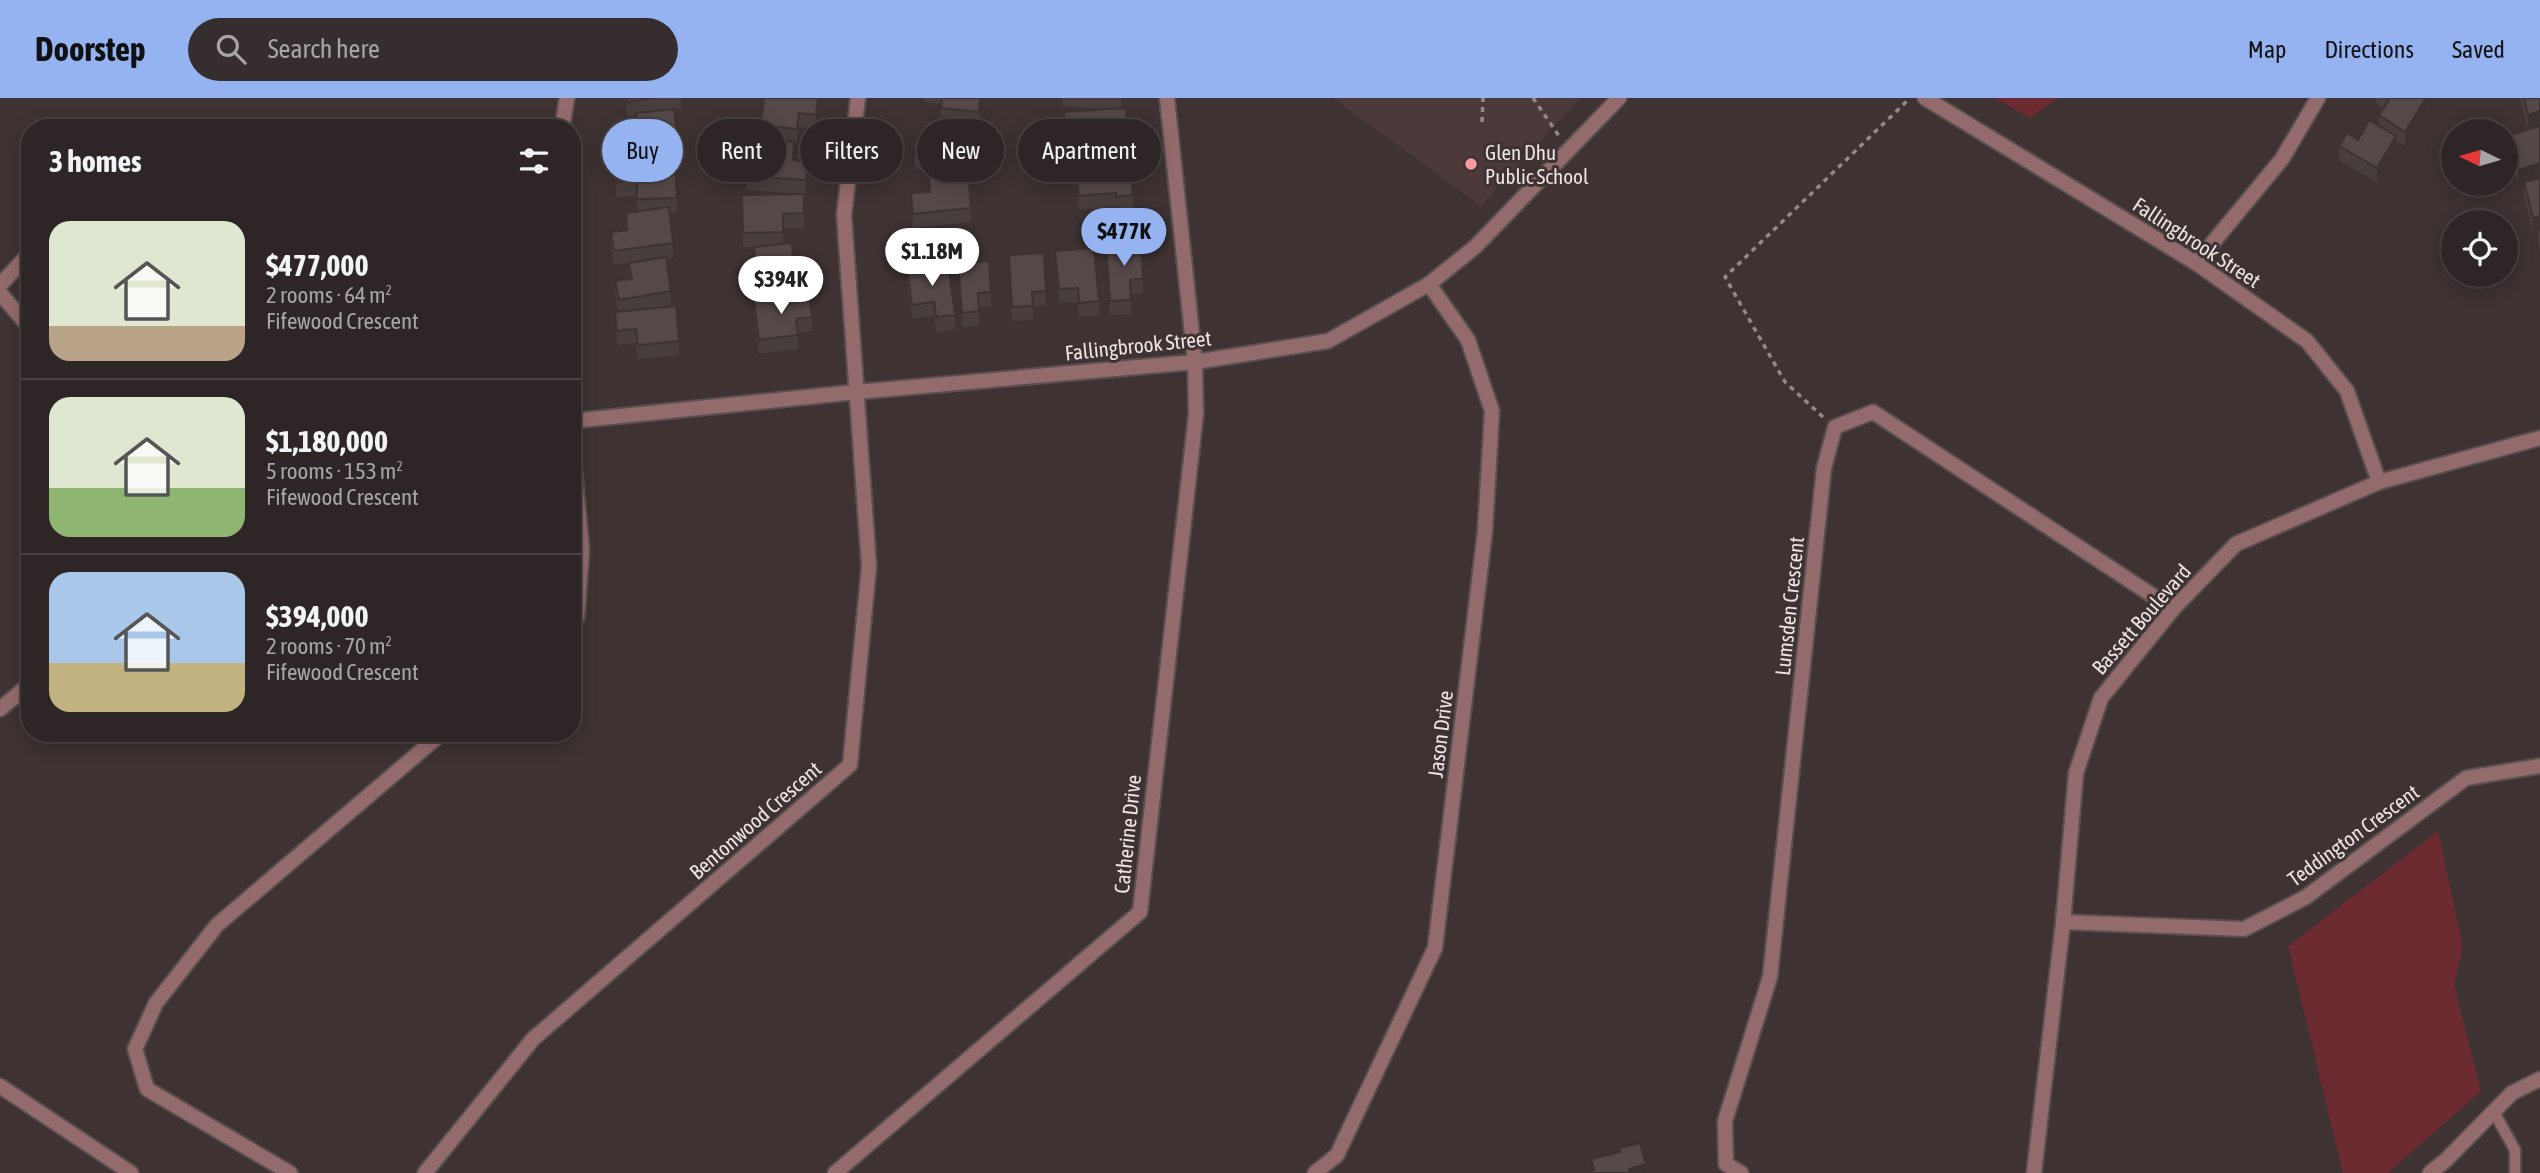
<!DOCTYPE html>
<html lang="en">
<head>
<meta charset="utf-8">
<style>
	body { margin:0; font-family:"Asap Condensed",sans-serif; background:#362e2e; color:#f1f3f6; height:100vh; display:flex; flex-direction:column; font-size:26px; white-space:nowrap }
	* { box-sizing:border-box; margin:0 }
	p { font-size:23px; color:#a7a5a7 }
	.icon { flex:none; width:38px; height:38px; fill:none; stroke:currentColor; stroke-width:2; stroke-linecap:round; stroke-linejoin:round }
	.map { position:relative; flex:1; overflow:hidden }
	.panel { position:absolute; left:21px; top:21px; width:560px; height:623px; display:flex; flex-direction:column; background:#2e2626; border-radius:28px; box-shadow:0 4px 18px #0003,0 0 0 2px #494343 }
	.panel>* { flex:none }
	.guide { position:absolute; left:602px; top:21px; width:665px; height:63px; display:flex; gap:14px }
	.needle { width:46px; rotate:275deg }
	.buttons { position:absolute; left:2441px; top:21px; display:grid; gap:14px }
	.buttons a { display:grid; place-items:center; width:77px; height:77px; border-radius:50%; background:#2e2626; box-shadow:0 4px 18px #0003,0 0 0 2px #494343; font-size:35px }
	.price { position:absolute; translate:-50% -60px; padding:0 16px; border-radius:24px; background:#fff; color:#222; font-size:23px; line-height:46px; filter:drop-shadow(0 2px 4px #0008) }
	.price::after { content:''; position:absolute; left:50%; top:42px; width:21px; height:16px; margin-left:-10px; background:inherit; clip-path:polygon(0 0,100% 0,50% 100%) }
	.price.on { background:#95b2f1; color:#111 }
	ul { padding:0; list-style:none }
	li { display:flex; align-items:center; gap:21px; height:175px; padding:0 28px }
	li+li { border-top:2px solid #494343 }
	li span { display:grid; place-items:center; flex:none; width:196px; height:140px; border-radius:21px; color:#555 }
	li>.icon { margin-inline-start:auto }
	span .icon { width:84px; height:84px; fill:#fffc; stroke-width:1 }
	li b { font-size:30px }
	h2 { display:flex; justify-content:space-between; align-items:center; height:84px; padding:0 28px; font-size:30px }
	.chip { padding:0 24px; border-radius:32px; background:#2e2626; box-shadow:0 4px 18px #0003,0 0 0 2px #494343; font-size:24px; line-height:63px }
	.chip.on { background:#95b2f1; color:#111 }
	header { display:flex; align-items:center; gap:42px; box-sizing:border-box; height:98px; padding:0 35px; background:#95b2f1; color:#111 }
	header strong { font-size:33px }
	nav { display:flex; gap:38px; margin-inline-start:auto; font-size:24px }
	.search { width:490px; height:63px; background:#362e2e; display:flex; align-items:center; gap:18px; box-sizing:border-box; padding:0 24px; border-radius:38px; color:#a7a5a7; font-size:26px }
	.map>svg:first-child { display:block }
</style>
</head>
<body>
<header>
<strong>Doorstep</strong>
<div class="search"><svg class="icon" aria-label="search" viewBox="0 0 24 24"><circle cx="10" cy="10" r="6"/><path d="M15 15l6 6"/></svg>Search here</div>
<nav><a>Map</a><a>Directions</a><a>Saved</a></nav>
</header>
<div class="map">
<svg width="2540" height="1075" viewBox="0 0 2540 1075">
	<rect width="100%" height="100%" fill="#3e3232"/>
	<path fill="#4c3a3a" d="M 1333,0 L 1580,0 L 1481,108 Z"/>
	<g fill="#6c2b31">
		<path d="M 1995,0 L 2058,0 L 2030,20 Z"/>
		<path d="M 2438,733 L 2463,849 L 2454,887 L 2481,993 L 2388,1075 L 2343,1075 L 2288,848 Z"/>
	</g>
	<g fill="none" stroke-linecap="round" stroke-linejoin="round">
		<g stroke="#5a4f4f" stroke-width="14">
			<path id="service" d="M 2494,1014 L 2515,1052 L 2515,1075"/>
		</g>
		<g stroke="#5a4f4f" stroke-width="18">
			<g id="minor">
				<path d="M 1925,0 L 2196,165 L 2307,243 L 2347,293 L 2379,384"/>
				<path d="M 562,30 L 567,0"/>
				<path d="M 2196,165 L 2282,61 L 2318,0"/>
				<path d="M 0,187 L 30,155"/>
				<path d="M 0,195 L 30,230"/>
				<path d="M 572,323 L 856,294 L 1195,264 L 1328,243 L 1429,186 L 1475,149 L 1619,0"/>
				<path d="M 572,346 L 582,452 L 577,519 L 572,524"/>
				<path d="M 0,611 L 30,586"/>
				<path d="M 2063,824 L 2244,831 L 2306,799 L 2466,680 L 2540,668"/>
				<path d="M 290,1075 L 147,991 L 135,951 L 156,905 L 217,827 L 442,635"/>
				<path d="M 425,1075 L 533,941 L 850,667 L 869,468 L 844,117 L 858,0"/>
				<path d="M 835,1075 L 1140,814 L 1196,316 L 1195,264 L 1167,0"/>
				<path d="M 1315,1075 L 1337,1057 L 1435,850 L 1485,433 L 1492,313 L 1468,242 L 1429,186"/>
				<path d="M 1741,1075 L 1726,1066 L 1725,1023 L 1770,879 L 1824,370 L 1835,329 L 1873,314 L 2173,511"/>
				<path d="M 2034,1075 L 2063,824 L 2076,675 L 2101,600 L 2173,511 L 2236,446 L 2379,384 L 2540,340"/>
				<path d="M 2430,1075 L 2446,1062 L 2512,995 L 2540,981"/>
			</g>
		</g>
		<g stroke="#5a4f4f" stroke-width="18">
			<path id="tertiary" d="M 0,988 L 131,1075"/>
		</g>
		<g stroke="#938989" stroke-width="3.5" stroke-dasharray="5 5" stroke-linecap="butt">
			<path d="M 1533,0 L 1559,38"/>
			<path d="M 1482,24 L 1483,0"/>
			<path d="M 1823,319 L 1785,284 L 1725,179 L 1907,3"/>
		</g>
		<use href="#service" stroke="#946b6c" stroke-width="10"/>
		<use href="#minor" stroke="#946b6c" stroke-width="14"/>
		<use href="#tertiary" stroke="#946b6c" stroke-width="14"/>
	</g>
	<g fill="#493e3e">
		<path d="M 625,0 L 681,0 L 681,11 L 674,11 L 678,46 L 678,60 L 650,63 L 677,100 L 677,114 L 670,114 L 673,145 L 673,160 L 666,161 L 671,193 L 671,207 L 655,210 L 679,243 L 679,257 L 638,261 L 636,245 L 617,247 L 615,214 L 618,214 L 615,198 L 615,183 L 629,181 L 630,165 L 614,167 L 611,148 L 611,134 L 626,132 L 626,115 L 637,113 L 637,98 L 616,99 L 615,64 L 621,64 L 619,34 L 636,32 L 636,17 L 627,18 Z"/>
		<path d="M 764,0 L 819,0 L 818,1 L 816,31 L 799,29 L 797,45 L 794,45 L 794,62 L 808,77 L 806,96 L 804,96 L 804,130 L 783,130 L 783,146 L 793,163 L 811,181 L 811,195 L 757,200 L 754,163 L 754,149 L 743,149 L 742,97 L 803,96 L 747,92 L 747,78 L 793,44 L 761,41 L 761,27 Z"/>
		<path d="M 924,0 L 982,0 L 979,28 L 973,27 L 973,36 L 978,51 L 976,66 L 970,65 L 968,77 L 971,110 L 971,124 L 913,130 L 911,95 L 929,94 L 929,77 L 942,75 L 915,71 L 915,57 L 935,40 L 941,20 L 941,6 L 924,4 Z"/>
		<path d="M 1062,0 L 1122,0 L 1121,10 L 1127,27 L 1127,41 L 1109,42 L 1109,61 L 1114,73 L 1133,97 L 1133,111 L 1116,113 L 1116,109 L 1079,112 L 1076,65 L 1067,65 L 1064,14 L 1105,11 L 1062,8 Z"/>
		<path d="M 2376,0 L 2426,0 L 2426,14 L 2405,48 L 2396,42 L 2396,52 L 2377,84 L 2339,62 L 2339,48 L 2358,42 L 2379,28 L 2379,17 L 2383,10 L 2376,5 Z"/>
		<path d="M 2520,0 L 2540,0 L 2528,31 Z"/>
		<path d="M 2508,38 L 2540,80 L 2540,153 L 2538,146 L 2538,133 L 2533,134 L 2524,98 L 2524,84 L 2518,86 L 2508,52 Z"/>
		<path d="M 1106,145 L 1143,181 L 1143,196 L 1131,196 L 1131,216 L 1110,217 Z"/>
		<path d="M 1055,153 L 1099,203 L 1099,217 L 1079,219 L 1078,204 L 1059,205 Z"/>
		<path d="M 1009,157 L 1046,193 L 1046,207 L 1033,208 L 1033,222 L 1012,223 Z"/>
		<path d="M 958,165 L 991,194 L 991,208 L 979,209 L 979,228 L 962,229 Z"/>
		<path d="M 907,171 L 955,217 L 955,231 L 936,234 L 934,218 L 912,221 L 907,185 Z"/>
		<path d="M 754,202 L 812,219 L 812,233 L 798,235 L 798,251 L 759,256 L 754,217 Z"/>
	</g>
	<g fill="#3c3232">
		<path d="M 818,0 L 818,11 L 816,31 L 816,17 Z"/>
		<path d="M 980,0 L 982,0 L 979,28 L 979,14 Z"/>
		<path d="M 2426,0 L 2426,14 L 2405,48 L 2405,34 Z"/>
		<path d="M 2540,13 L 2540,28 L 2528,31 L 2528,17 Z"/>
		<path d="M 799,15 L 799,29 L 797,45 L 797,31 Z"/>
		<path d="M 978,37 L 978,51 L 976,66 L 976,52 Z"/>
		<path d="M 2396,38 L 2396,52 L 2377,84 L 2377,70 Z"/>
		<path d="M 970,51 L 970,65 L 968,79 L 968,65 Z"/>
		<path d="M 808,63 L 808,77 L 806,96 L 806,82 Z"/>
		<path d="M 2540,65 L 2540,80 L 2518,86 L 2518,72 Z"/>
		<path d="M 2540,118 L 2540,132 L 2533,134 L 2533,120 Z"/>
		<path d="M 1646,1066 L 1646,1075 L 1629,1075 L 1629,1071 Z"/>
	</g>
	<g fill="#554848" stroke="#3c3232" stroke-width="2">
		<path d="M 627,0 L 655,0 L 627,4 Z"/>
		<path d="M 764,0 L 818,0 L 816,17 L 799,15 L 797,31 L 761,27 Z"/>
		<path d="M 942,0 L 980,0 L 979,14 L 941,10 Z"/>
		<path d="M 2390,0 L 2426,0 L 2405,34 L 2379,17 Z"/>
		<path d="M 2524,0 L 2540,0 L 2540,13 L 2528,17 Z"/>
		<path d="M 1126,10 L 1127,27 L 1108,28 L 1109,48 L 1067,51 L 1064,14 Z"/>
		<path d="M 674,11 L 678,46 L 621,52 L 619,34 L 637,32 L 636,15 Z"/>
		<path d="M 938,19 L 973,25 L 971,35 L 978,37 L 976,52 L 970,51 L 968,65 L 915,57 L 918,38 L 935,40 Z"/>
		<path d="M 2369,22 L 2396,38 L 2377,70 L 2339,48 L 2347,35 L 2358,42 Z"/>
		<path d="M 2540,28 L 2540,65 L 2518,72 L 2508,38 Z"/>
		<path d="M 750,41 L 794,44 L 793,62 L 808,63 L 806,82 L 747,78 Z"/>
		<path d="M 1113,61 L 1114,73 L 1131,71 L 1133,97 L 1116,99 L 1116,95 L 1079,98 L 1076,64 Z"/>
		<path d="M 675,62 L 677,100 L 637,101 L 637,84 L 616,84 L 615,64 Z"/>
		<path d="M 968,73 L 971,110 L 913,116 L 911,95 L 930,94 L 929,77 Z"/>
		<path d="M 2540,80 L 2540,118 L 2533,120 L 2524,84 Z"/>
		<path d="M 804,96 L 804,115 L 783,116 L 783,134 L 743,135 L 742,97 Z"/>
		<path d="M 669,109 L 673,145 L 614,153 L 611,134 L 627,132 L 626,115 Z"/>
		<path d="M 1141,143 L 1143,181 L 1130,182 L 1131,202 L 1110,203 L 1106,145 Z"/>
		<path d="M 792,145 L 793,163 L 809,162 L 811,181 L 757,186 L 754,149 Z"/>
		<path d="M 1094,150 L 1099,203 L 1079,205 L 1078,190 L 1059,191 L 1055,153 Z"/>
		<path d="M 1044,155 L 1046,193 L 1032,194 L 1033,208 L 1012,209 L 1009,157 Z"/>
		<path d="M 666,159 L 671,193 L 619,202 L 615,183 L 632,181 L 629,165 Z"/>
		<path d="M 989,163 L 991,194 L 978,195 L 979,213 L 962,215 L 958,165 Z"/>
		<path d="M 948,165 L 955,217 L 936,219 L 934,204 L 912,207 L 907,171 Z"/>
		<path d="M 809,196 L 812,219 L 796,221 L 798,237 L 759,242 L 754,202 Z"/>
		<path d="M 676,208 L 679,243 L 638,247 L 636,231 L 617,233 L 615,214 Z"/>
		<path d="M 1640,1045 L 1646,1066 L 1629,1071 L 1630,1075 L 1590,1075 L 1590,1073 L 1594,1072 L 1591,1061 L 1620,1054 L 1619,1050 Z"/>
	</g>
	<circle fill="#f49b9f" stroke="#3e3232" stroke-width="2.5" cx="1471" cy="66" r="7"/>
	<g text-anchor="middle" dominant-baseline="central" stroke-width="6" stroke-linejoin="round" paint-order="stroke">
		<g font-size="21" fill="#ede5e5" stroke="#3e3232" text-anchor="start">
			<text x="1485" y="54">Glen Dhu<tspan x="1485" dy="24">Public School</tspan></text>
		</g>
		<g font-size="21" fill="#ede5e5" stroke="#3e3232">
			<text transform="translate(2197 144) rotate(33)">Fallingbrook Street</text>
			<text transform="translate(1138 247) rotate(-6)">Fallingbrook Street</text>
			<text transform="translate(1789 508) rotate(-84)">Lumsden Crescent</text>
			<text transform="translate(2141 521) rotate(-49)">Bassett Boulevard</text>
			<text transform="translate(1440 636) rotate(-83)">Jason Drive</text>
			<text transform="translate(755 722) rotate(-41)">Bentonwood Crescent</text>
			<text transform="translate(1127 736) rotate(-84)">Catherine Drive</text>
			<text transform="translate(2353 737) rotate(-36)">Teddington Crescent</text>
		</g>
	</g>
</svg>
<div class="buttons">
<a><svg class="needle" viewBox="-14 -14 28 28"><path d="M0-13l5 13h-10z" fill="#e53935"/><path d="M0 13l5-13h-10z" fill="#a7a5a7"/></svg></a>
<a><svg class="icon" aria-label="locate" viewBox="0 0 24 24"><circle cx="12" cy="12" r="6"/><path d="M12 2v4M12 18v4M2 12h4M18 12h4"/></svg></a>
</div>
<b class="price on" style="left:1124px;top:170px">$477K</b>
<b class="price" style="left:932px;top:190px">$1.18M</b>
<b class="price" style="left:781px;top:218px">$394K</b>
<div class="guide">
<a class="chip on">Buy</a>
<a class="chip">Rent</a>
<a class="chip">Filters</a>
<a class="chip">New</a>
<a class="chip">Apartment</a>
</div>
<section class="panel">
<h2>3 homes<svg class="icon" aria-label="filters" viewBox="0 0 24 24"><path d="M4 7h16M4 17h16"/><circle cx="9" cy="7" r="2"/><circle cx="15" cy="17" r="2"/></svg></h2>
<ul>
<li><span style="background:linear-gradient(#dfe7d0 75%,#b9a48a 0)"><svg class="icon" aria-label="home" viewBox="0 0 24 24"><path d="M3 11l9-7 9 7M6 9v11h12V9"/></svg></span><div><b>$477,000</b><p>2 rooms · 64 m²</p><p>Fifewood Crescent</p></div></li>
<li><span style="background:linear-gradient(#dfe7d0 65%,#8fb573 0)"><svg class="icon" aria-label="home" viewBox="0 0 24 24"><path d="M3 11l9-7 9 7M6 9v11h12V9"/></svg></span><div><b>$1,180,000</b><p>5 rooms · 153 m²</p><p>Fifewood Crescent</p></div></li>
<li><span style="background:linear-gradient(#a9c7e8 65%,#c2b280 0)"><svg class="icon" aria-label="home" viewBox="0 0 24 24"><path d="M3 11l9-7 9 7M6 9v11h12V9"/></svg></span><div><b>$394,000</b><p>2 rooms · 70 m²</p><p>Fifewood Crescent</p></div></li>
</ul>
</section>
</div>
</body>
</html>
